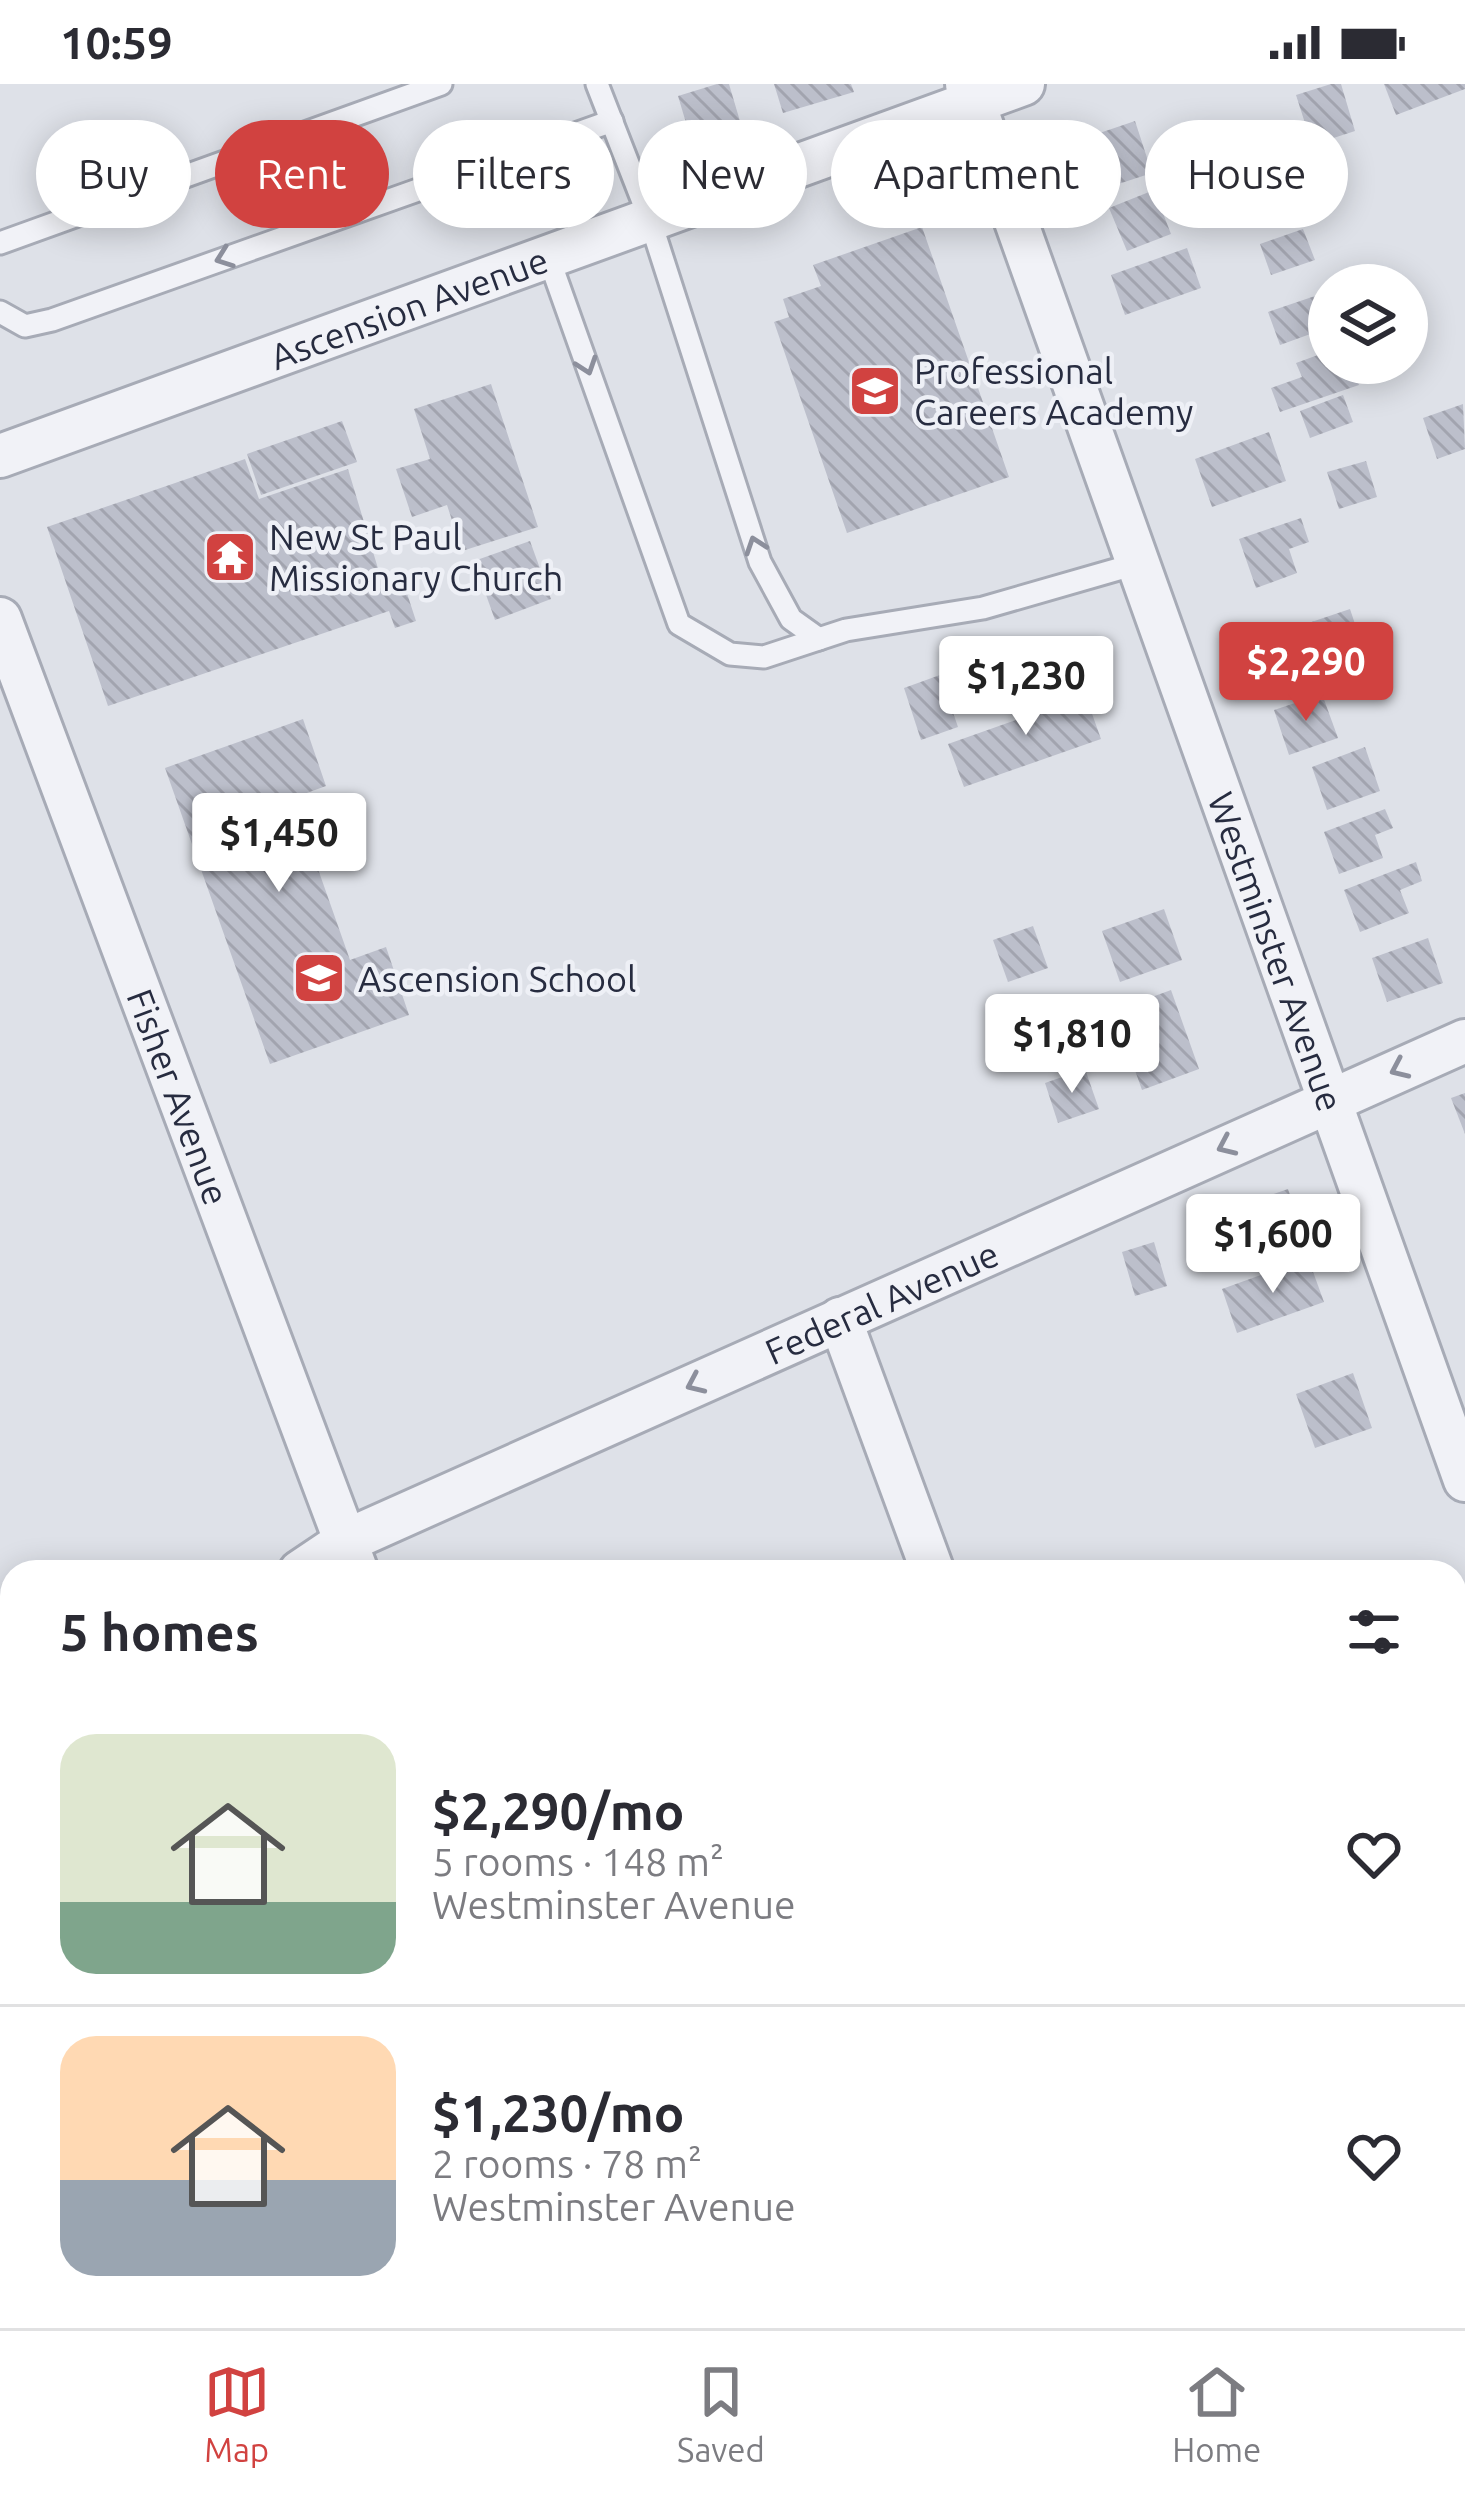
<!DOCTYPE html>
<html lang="en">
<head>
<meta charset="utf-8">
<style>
	body { margin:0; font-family:Ubuntu,sans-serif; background:#f7f7f7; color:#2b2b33; height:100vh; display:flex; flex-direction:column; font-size:45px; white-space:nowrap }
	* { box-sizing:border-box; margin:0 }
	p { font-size:39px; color:#7c7c81 }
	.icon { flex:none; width:66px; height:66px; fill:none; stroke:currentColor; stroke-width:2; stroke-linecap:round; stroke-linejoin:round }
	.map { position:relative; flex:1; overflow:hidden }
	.panel { position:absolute; left:0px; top:1476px; width:1467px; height:768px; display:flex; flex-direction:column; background:#fff; border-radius:36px 36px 0 0; box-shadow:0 6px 30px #0003 }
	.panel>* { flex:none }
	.hud { position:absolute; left:36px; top:36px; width:1395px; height:108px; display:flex; gap:24px }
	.tools { position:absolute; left:1308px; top:180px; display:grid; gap:24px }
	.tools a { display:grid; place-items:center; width:120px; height:120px; border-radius:50%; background:#fff; box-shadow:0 6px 30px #0003; font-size:60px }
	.price { position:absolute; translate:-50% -102px; padding:0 27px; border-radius:12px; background:#fff; color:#222; font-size:39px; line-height:78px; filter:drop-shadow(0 3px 6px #0008) }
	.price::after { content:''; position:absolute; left:50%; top:72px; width:36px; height:27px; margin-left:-18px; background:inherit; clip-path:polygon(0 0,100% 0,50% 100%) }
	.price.selected { background:#d14240; color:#fff }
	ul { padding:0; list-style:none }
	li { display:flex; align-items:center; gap:36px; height:300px; padding:0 60px }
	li+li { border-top:3px solid #e1e1e2 }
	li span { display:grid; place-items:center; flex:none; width:336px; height:240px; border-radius:36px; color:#555 }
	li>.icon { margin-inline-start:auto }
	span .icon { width:144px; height:144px; fill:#fffc; stroke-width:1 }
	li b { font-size:51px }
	h2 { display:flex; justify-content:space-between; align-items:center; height:144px; padding:0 60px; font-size:51px }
	.tag { padding:0 42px; border-radius:54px; background:#fff; box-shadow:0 6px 30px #0003; font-size:42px; line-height:108px }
	.tag.selected { background:#d14240; color:#fff }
	.status { display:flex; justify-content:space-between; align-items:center; height:84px; padding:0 60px; background:#fff; direction:ltr }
	.status svg { height:33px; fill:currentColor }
	.tab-bar { display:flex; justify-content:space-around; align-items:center; height:168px; border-top:3px solid #e1e1e2; background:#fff; font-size:33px; color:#7c7c81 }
	.tab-bar a { display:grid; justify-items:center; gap:6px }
	.tab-bar .selected { color:#d14240 }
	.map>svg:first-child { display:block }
</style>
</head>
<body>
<div class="status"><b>10:59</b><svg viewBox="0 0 49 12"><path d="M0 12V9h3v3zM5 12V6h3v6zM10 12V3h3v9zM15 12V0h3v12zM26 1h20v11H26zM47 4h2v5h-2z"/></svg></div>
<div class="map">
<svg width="1465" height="2244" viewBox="0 0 1465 2244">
	<defs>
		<pattern id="building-back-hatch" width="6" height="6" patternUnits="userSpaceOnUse" patternTransform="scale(3)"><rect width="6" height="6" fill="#bcbfcb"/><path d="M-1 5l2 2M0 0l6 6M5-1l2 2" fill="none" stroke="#a2a4af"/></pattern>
	</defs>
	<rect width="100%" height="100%" fill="#dee1e8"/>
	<g fill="url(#building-back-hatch)">
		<path d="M 717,0 L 729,0 L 742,44 L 692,59 L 678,12 Z"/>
		<path d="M 774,0 L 851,0 L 854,8 L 783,29 Z"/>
		<path d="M 1331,0 L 1341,0 L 1355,47 L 1312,61 L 1296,11 Z"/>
		<path d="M 1384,0 L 1465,0 L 1465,5 L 1396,31 Z"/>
		<path d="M 1135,37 L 1152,89 L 1103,105 L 1085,54 Z"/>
		<path d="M 1154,106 L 1171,150 L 1127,167 L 1109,124 Z"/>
		<path d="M 922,143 L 1009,393 L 847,449 L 774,238 L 789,233 L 783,215 L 821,202 L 813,181 Z"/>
		<path d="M 1303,145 L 1315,176 L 1271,191 L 1260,160 Z"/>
		<path d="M 1187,164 L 1201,204 L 1125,231 L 1111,191 Z"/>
		<path d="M 1315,212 L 1327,244 L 1280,261 L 1268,228 Z"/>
		<path d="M 1329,267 L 1329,279 L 1351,279 L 1359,301 L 1280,328 L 1271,304 L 1302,293 L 1296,279 Z"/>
		<path d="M 491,300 L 538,443 L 462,467 L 447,421 L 412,433 L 396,385 L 430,375 L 414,325 Z"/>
		<path d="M 1343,311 L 1353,338 L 1310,354 L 1300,327 Z"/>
		<path d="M 1463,320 L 1465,365 L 1437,375 L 1423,334 Z"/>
		<path d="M 342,337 L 357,378 L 261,411 L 247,370 Z"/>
		<path d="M 1269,348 L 1286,397 L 1212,423 L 1195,375 Z"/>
		<path d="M 245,375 L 259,415 L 348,385 L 383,501 L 402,494 L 416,537 L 395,544 L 389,527 L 108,622 L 47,443 Z"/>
		<path d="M 1366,377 L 1377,413 L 1339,425 L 1327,388 Z"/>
		<path d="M 1301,434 L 1309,458 L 1289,465 L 1297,489 L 1256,504 L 1239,455 Z"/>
		<path d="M 530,457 L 551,515 L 495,536 L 474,477 Z"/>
		<path d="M 1350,525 L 1361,558 L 1263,591 L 1252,558 Z"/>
		<path d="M 940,591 L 958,643 L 921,656 L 904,604 Z"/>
		<path d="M 1046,609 L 1051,622 L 1085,610 L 1101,655 L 964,703 L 948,660 L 1019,635 L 1014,620 Z"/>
		<path d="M 1322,610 L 1338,654 L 1289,671 L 1274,626 Z"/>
		<path d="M 303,635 L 326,702 L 293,714 L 350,876 L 386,863 L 409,931 L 270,980 L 165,684 Z"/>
		<path d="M 1365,663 L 1380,707 L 1327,726 L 1312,683 Z"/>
		<path d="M 1385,725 L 1393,744 L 1375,751 L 1383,774 L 1339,790 L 1324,748 Z"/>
		<path d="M 1416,778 L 1422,797 L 1400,806 L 1409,829 L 1360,848 L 1344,806 Z"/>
		<path d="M 1164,825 L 1182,876 L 1120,898 L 1102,847 Z"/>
		<path d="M 1033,842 L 1048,884 L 1008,898 L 993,856 Z"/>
		<path d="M 1428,854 L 1443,899 L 1387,918 L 1372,874 Z"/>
		<path d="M 1171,906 L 1199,985 L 1142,1006 L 1114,927 Z"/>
		<path d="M 1085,985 L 1099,1025 L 1058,1039 L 1045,999 Z"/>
		<path d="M 1465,1009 L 1465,1050 L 1451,1014 Z"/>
		<path d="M 1288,1105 L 1303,1149 L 1214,1181 L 1198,1136 Z"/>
		<path d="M 1154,1158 L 1167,1202 L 1135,1212 L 1122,1168 Z"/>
		<path d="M 1308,1174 L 1324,1218 L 1237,1249 L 1222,1205 Z"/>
		<path d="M 1353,1289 L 1372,1344 L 1315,1364 L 1296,1310 Z"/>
		<path d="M 1455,1620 L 1465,1646 L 1465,1657 L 1455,1661 Z"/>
		<path d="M 1465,1739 L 1465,1794 L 1455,1797 L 1455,1742 Z"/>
		<path d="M 1465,1801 L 1465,1860 L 1457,1863 L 1455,1805 Z"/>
		<path d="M 446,2232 L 500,2232 L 500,2233 L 450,2244 Z"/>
	</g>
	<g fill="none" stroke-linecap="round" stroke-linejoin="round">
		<g stroke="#a7abb6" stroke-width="27">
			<g id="service">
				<path d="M 597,0 L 649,133 L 760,478 L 791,535 L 819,555"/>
				<path d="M 0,159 L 441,0"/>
				<path d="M 548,172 L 679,540 L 730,570 L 764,573 L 846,546 L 983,524 L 1136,480"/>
				<path d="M 0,228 L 25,242 L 52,236 L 612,37"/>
			</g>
		</g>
		<g stroke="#a7abb6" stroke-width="48">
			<g id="minor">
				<path id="s1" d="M 967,0 L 1465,1396"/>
				<path id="s2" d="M 0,372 L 1023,0"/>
				<path id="s3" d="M 0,535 L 357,1488"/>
				<path d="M 840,1235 L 933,1488"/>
				<path id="s4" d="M 300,1488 L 346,1457 L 1465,957"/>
				<path d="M 0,1620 L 12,1615"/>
				<path d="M 625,2232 L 629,2244"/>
				<path d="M 1204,2232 L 1209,2244"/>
			</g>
		</g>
		<use href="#service" stroke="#f1f2f7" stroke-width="21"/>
		<use href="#minor" stroke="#f1f2f7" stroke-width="42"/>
	</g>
	<defs><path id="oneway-chevron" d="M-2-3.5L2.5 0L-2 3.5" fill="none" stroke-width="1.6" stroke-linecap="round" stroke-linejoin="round" transform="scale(3)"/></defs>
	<g stroke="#8c8f9c">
		<use href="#oneway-chevron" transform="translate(224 174) rotate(160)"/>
		<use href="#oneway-chevron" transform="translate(587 282) rotate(71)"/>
		<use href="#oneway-chevron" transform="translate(755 461) rotate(-109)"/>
		<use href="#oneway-chevron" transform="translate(1399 985) rotate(156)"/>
		<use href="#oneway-chevron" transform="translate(1226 1062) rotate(156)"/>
		<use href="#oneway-chevron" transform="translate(695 1300) rotate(156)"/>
	</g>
	<defs>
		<g id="school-square" transform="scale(2.7)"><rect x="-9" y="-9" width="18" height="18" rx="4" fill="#d14240" stroke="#eef0f6"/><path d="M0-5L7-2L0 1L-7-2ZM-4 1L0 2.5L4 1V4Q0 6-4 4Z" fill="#fff"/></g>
		<g id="temple-square" transform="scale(2.7)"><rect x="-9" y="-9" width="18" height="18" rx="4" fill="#d14240" stroke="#eef0f6"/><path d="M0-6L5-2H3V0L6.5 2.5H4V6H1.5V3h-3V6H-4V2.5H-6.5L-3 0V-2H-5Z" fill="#fff"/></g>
	</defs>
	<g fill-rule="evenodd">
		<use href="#school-square" x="875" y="307"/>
		<use href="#temple-square" x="230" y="473"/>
		<use href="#school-square" x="319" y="894"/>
	</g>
	<g text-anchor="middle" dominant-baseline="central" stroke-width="9" stroke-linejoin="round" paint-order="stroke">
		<g font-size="36" fill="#272c40" stroke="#eef0f6">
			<text stroke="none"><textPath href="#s2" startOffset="435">Ascension Avenue</textPath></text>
			<text stroke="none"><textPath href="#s1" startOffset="921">Westminster Avenue</textPath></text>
			<text stroke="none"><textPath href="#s3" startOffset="510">Fisher Avenue</textPath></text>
			<text stroke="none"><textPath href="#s4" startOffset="642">Federal Avenue</textPath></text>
		</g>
		<g font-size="36" fill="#272c40" stroke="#eef0f6" text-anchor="start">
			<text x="914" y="286">Professional<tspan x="914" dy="41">Careers Academy</tspan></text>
			<text x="269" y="452">New St Paul<tspan x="269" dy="41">Missionary Church</tspan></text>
			<text x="358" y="894">Ascension School</text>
		</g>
	</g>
</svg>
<div class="tools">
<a><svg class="icon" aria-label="layers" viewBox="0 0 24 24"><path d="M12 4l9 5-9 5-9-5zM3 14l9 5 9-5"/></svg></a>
</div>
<b class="price selected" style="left:1306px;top:640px">$2,290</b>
<b class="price" style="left:1026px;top:654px">$1,230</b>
<b class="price" style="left:279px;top:811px">$1,450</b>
<b class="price" style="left:1072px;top:1012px">$1,810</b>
<b class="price" style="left:1273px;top:1212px">$1,600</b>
<div class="hud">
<a class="tag">Buy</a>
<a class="tag selected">Rent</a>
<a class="tag">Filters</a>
<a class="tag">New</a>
<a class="tag">Apartment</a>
<a class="tag">House</a>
</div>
<section class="panel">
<h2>5 homes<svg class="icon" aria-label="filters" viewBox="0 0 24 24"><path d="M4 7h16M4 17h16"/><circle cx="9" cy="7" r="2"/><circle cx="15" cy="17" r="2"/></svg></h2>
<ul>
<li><span style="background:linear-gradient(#dfe7d0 70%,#7fa58c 0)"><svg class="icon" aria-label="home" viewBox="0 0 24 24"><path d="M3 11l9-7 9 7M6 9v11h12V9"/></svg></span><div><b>$2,290/mo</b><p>5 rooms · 148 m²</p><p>Westminster Avenue</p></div><svg class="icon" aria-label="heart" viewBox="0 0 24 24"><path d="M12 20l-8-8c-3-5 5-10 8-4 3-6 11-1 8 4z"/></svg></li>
<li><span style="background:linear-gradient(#ffd9b3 60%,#9aa5b1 0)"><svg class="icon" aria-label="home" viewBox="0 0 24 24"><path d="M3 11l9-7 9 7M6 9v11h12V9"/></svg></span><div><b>$1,230/mo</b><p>2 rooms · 78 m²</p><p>Westminster Avenue</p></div><svg class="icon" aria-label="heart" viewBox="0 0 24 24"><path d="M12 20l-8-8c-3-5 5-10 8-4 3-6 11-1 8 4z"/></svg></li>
</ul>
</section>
</div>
<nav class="tab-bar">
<a class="selected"><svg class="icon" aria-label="map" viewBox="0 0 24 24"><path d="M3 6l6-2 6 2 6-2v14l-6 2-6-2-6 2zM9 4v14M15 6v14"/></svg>Map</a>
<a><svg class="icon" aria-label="saved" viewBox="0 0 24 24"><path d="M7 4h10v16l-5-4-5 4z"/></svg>Saved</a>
<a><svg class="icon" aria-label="home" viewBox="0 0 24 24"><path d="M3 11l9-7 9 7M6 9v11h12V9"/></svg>Home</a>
</nav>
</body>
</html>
